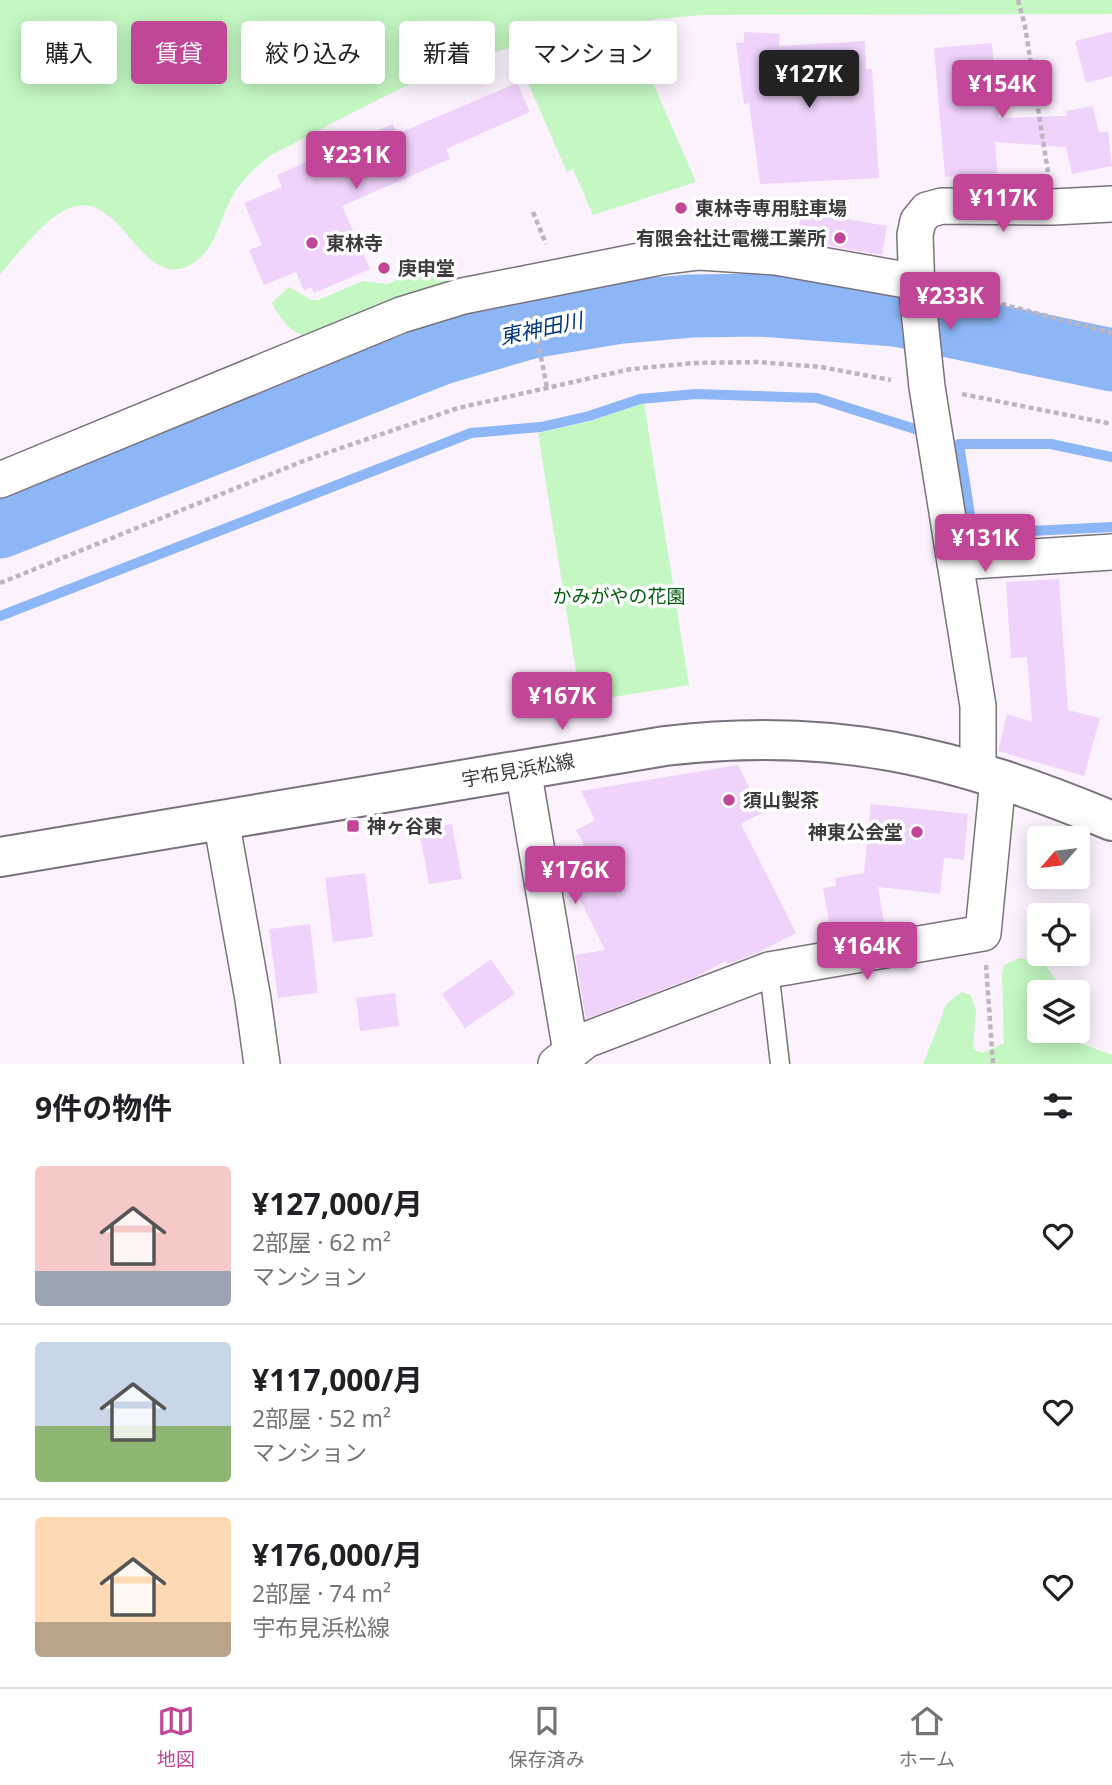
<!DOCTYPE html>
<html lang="ja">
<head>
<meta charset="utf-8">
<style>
	body { margin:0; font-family:"Noto Sans","Noto Sans JP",sans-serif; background:#f2f2f2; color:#202124; height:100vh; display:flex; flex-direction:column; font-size:26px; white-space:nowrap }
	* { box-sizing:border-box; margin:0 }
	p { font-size:23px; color:#757577 }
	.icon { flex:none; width:38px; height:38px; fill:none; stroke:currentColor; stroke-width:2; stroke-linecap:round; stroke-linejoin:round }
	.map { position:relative; height:1064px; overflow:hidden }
	.side { display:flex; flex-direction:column; background:#fff; flex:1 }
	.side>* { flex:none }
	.top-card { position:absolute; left:21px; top:21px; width:700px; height:63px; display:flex; gap:14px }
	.needle { width:46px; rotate:242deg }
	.fabs { position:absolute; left:1027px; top:826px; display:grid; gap:14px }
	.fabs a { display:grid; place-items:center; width:63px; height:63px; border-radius:7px; background:#fff; box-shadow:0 4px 18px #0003; font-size:35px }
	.price { position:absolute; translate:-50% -60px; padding:0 16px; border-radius:7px; background:#c24697; color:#fff; font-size:23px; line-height:46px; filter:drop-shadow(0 2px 4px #0008) }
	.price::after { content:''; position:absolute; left:50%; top:42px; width:21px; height:16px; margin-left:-10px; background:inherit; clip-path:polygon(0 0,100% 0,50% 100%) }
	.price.selected { background:#222; color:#fff }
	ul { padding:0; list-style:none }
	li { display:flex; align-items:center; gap:21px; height:175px; padding:0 35px }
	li+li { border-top:2px solid #e0e0e0 }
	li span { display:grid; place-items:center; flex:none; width:196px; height:140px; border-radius:7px; color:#555 }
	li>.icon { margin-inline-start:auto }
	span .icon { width:84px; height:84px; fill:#fffc; stroke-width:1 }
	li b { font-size:30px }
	h2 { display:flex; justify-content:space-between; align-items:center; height:84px; padding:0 35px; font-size:30px }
	.chip { padding:0 24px; border-radius:7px; background:#fff; box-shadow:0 4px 18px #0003; font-size:24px; line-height:63px }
	.chip.selected { background:#c24697; color:#fff }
	.tab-bar { display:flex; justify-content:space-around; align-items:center; height:98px; border-top:2px solid #e0e0e0; background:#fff; font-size:19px; color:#757577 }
	.tab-bar a { display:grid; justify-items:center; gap:4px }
	.tab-bar .selected { color:#c24697 }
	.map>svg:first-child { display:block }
</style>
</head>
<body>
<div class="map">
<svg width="1112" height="1064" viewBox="0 0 1112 1064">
	<rect width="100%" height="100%" fill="#fbf2fe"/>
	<g fill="#c4f7c2">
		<path d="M 0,0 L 1112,0 L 1112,14 L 704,15 C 619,21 528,37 448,68 C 387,92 329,126 271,155 C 255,168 241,180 231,199 C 218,223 217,250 190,265 C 142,292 120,187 70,208 C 42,219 20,253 0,274 Z"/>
		<path d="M 609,56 L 645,65 L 696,182 L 593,215 L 573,169 L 567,172 L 525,76 L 563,59 Z"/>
		<path d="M 435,263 L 443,263 L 450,269 L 449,278 L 444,283 L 313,336 C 295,339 279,318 272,303 L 289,287 L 311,300 L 318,300 L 363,281 L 388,284 Z"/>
		<path d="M 644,403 L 689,685 L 581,702 L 538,433 L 591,421 Z"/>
		<path d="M 1020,958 L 1045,964 L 1062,990 L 1062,992 L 1040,992 L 1040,1031 L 1060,1031 L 1069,1039 L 1112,1055 L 1112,1064 L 923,1064 L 947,1003 L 962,992 L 971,995 L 976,1011 L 973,1049 L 982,1053 L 1004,1043 L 1002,973 L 1004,965 Z"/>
	</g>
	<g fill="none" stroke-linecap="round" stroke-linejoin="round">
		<g stroke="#8cb6f6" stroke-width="10">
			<path d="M 1112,457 L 1051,444 L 959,444 L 973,534 L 1112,527"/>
			<path d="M 0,616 L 471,433 L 541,427 L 589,416 L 640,399 L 696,394 L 817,398 L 915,429"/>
		</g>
		<path stroke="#8cb6f6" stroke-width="63" d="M 0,527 L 442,353 L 531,327 L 622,312 L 691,306 L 759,305 L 896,315 L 1112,360"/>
	</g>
	<g fill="#f0d3fb">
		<path d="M 744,32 L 780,34 L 779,46 L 865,41 L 866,69 L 872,69 L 879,178 L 760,184 L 749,103 L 744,104 L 736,42 L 744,43 Z"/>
		<path d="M 1112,32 L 1112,76 L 1086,83 L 1075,41 Z"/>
		<path d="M 992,43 L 999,118 L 1067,116 L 1066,111 L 1093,106 L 1099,133 L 1108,131 L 1112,166 L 1072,174 L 1066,147 L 995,142 L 998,178 L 963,181 L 962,176 L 945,177 L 934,48 Z"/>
		<path d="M 517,83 L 530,112 L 446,149 L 450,159 L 342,206 L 370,269 L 314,293 L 311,287 L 304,291 L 296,272 L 264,285 L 249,250 L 262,245 L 244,203 L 282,187 L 277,175 L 393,124 L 397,134 Z"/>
		<path d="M 802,211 L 887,226 L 882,255 L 796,240 Z"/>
		<path d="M 1059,579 L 1068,710 L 1100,718 L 1084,776 L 998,751 L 1007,714 L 1032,722 L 1027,657 L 1011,658 L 1006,582 Z"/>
		<path d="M 738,765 L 762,813 L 741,824 L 796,933 L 759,952 L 728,964 L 726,961 L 695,977 L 586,1019 L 575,955 L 605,950 L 569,877 L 594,864 L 576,830 L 595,820 L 581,791 Z"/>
		<path d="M 871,804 L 968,814 L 964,860 L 944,858 L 940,894 L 878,887 L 885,929 L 832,939 L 823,888 L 836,886 L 835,878 L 864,873 Z"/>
		<path d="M 452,824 L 462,879 L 429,884 L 419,830 Z"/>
		<path d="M 365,873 L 373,937 L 333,942 L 325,878 Z"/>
		<path d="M 310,924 L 318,993 L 278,998 L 269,929 Z"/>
		<path d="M 491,959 L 515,994 L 465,1028 L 442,994 Z"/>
		<path d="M 395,993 L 399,1026 L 360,1031 L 356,998 Z"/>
	</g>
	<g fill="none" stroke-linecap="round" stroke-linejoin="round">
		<g stroke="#79727c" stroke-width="21">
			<path id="lane" d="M 769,970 L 780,1064"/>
		</g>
		<g stroke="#79727c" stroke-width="38">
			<g id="street">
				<path d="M 0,480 L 401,315 L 463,296 L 660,257 L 699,252 L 776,257 L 917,282"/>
				<path d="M 955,562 L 1112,552"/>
				<path d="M 523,769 L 571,1052"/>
				<path d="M 978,772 L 978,706 L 927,387 L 917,291 L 915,235 L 918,221 L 927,210 L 942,206 L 1053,207 L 1112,204"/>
				<path d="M 221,820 L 253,999 L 262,1064"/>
				<path d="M 556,1064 L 586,1040 L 769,970 L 983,933 L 998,779"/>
			</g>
		</g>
		<g stroke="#79727c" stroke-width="42">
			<path id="secondary" d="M 0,857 L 665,746 C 834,726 956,756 1112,821"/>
		</g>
		<g stroke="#bcb5be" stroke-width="4.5" stroke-dasharray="5 3.5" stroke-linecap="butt">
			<path d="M 1018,0 L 1025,26 L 1048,172"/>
			<path d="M 533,212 L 546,244"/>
			<path d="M 952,291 L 1112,333"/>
			<path d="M 533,315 L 547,388"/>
			<path d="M 962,394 L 1112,424"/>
			<path d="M 0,583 L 306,460 L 458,408 L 631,369 L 694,363 L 758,362 L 821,367 L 891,380"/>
			<path d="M 986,965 L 993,1064"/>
		</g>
		<use href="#lane" stroke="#fff" stroke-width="18"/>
		<use href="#street" stroke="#fff" stroke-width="35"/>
		<use href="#secondary" stroke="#fff" stroke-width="38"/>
	</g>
	<g fill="#c24697" stroke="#fff" stroke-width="2.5">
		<circle cx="681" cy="208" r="7"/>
		<circle cx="840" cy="238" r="7"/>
		<circle cx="312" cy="243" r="7"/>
		<circle cx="384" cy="268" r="7"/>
		<circle cx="729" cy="800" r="7"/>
		<rect x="346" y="819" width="14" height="14" rx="3.5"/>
		<circle cx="917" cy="832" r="7"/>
	</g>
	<g text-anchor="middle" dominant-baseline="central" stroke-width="7" stroke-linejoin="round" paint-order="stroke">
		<g font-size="19" font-weight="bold" fill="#3e3b3f" stroke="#fff" text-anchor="start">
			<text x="695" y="208">東林寺専用駐車場</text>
			<text x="826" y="238" text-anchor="end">有限会社辻電機工業所</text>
			<text x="326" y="243">東林寺</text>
			<text x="398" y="268">庚申堂</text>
			<text x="743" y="800">須山製茶</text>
			<text x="367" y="826">神ヶ谷東</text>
			<text x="903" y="832" text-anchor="end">神東公会堂</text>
		</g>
		<g font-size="19" fill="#025d11" stroke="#fff">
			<text x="619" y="596">かみがやの花園</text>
		</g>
		<g font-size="19" fill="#3e3b3f" stroke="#fff">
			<text transform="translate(518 770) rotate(-10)">宇布見浜松線</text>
		</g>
		<g font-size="21" font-style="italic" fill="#01367e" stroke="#fff">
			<text transform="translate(541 328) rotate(-12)">東神田川</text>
		</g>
	</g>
</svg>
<div class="fabs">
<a><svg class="needle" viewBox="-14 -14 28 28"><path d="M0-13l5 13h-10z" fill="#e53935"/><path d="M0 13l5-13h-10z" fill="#757577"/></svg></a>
<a><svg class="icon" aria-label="locate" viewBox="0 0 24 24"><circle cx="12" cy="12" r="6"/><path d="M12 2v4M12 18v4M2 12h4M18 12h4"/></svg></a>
<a><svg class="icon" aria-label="layers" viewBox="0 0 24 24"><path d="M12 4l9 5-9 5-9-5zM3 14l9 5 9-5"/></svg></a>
</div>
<b class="price selected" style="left:809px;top:110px">¥127K</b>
<b class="price" style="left:1002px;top:120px">¥154K</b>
<b class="price" style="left:356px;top:191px">¥231K</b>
<b class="price" style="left:1003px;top:234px">¥117K</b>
<b class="price" style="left:950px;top:332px">¥233K</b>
<b class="price" style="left:985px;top:574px">¥131K</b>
<b class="price" style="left:562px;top:732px">¥167K</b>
<b class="price" style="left:575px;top:906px">¥176K</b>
<b class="price" style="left:867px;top:982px">¥164K</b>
<div class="top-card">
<a class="chip">購入</a>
<a class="chip selected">賃貸</a>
<a class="chip">絞り込み</a>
<a class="chip">新着</a>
<a class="chip">マンション</a>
</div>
</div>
<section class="side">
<h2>9件の物件<svg class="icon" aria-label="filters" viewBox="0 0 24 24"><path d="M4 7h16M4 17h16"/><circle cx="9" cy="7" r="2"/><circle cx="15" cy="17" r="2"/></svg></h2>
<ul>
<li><span style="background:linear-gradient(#f6c9c9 75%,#9aa5b1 0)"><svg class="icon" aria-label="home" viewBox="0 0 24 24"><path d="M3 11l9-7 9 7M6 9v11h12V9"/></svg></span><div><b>¥127,000/月</b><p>2部屋 · 62 m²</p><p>マンション</p></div><svg class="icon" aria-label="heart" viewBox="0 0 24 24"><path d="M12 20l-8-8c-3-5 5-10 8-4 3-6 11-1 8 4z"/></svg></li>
<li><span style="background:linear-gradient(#c9d6e8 60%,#8fb573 0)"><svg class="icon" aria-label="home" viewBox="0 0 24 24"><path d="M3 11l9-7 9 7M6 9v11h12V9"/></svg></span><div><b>¥117,000/月</b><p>2部屋 · 52 m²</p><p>マンション</p></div><svg class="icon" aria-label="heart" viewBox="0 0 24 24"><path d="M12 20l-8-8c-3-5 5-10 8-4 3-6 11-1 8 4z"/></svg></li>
<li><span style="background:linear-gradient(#ffd9b3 75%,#b9a48a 0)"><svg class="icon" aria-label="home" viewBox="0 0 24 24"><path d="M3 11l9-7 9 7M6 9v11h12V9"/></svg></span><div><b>¥176,000/月</b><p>2部屋 · 74 m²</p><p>宇布見浜松線</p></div><svg class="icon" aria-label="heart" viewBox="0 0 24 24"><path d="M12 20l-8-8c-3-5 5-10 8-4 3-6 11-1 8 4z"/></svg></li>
</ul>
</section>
<nav class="tab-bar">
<a class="selected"><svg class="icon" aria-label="map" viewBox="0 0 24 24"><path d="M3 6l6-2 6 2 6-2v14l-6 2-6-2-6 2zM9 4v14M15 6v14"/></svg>地図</a>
<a><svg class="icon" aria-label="saved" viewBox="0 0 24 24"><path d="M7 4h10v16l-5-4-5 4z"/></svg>保存済み</a>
<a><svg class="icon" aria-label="home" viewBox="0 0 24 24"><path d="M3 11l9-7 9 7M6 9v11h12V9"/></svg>ホーム</a>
</nav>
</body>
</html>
